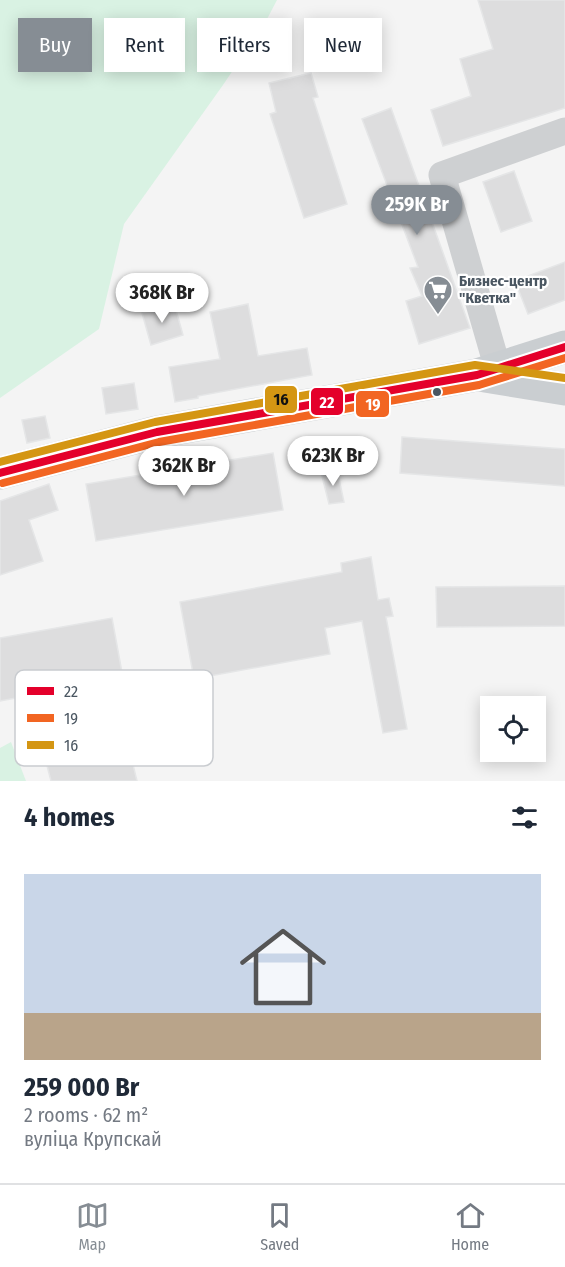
<!DOCTYPE html>
<html lang="en">
<head>
<meta charset="utf-8">
<style>
	body { margin:0; font-family:"Fira Sans Condensed",sans-serif; background:#f6f6f7; color:#1f2937; height:100vh; display:flex; flex-direction:column; font-size:22px; white-space:nowrap }
	* { box-sizing:border-box; margin:0 }
	p { font-size:20px; color:#747a83 }
	.icon { flex:none; width:33px; height:33px; fill:none; stroke:currentColor; stroke-width:2; stroke-linecap:round; stroke-linejoin:round }
	.map { position:relative; height:781px; overflow:hidden }
	.side { display:flex; flex-direction:column; background:#fff; flex:1 }
	.side>* { flex:none }
	.hud { position:absolute; left:18px; top:18px; width:530px; height:54px; display:flex; gap:12px }
	.tools { position:absolute; left:480px; top:696px; display:grid; gap:12px }
	.tools a { display:grid; place-items:center; width:66px; height:66px; border-radius:0px; background:#fff; box-shadow:0 3px 15px #0003; font-size:30px }
	.price { position:absolute; translate:-50% -51px; padding:0 14px; border-radius:21px; background:#fff; color:#222; font-size:20px; line-height:39px; filter:drop-shadow(0 2px 3px #0008) }
	.price::after { content:''; position:absolute; left:50%; top:36px; width:18px; height:14px; margin-left:-9px; background:inherit; clip-path:polygon(0 0,100% 0,50% 100%) }
	.price.active { background:#868d94; color:#fff }
	ul { padding:0; list-style:none }
	li { display:grid; align-content:center; gap:12px; height:318px; padding:0 24px }
	li span { display:grid; place-items:center; height:186px; border-radius:0px; color:#555 }
	li>.icon { margin-inline-start:auto }
	span .icon { width:108px; height:108px; fill:#fffc; stroke-width:1 }
	li b { font-size:26px }
	h2 { display:flex; justify-content:space-between; align-items:center; height:72px; padding:0 24px; font-size:26px }
	.chip { padding:0 21px; border-radius:0px; background:#fff; box-shadow:0 3px 15px #0003; font-size:21px; line-height:54px }
	.chip.active { background:#868d94; color:#fff }
	.menu { display:flex; justify-content:space-around; align-items:center; height:84px; border-top:2px solid #e0e1e3; background:#fff; font-size:16px; color:#747a83 }
	.menu a { display:grid; justify-items:center; gap:3px }
	.menu .active { color:#868d94 }
	.map>svg:first-child { display:block }
</style>
</head>
<body>
<div class="map">
<svg width="565" height="781" viewBox="0 0 565 781">
	<rect width="100%" height="100%" fill="#f4f4f4"/>
	<g fill="#d9f2e3">
		<path d="M 0,0 L 277,0 L 266,21 L 223,85 L 124,224 L 99,329 L 0,398 Z"/>
		<path d="M 11,742 L 26,781 L 0,781 L 0,748 Z"/>
	</g>
	<g fill="#ddddde" stroke="#e5e6e7" stroke-width="1.5">
		<path d="M 478,0 L 565,0 L 565,108 L 443,146 L 431,110 L 471,96 L 460,59 L 493,49 Z"/>
		<path d="M 311,73 L 318,97 L 313,98 L 347,204 L 304,218 L 270,114 L 276,112 L 269,83 Z"/>
		<path d="M 391,108 L 470,328 L 419,344 L 406,301 L 422,296 L 410,268 L 418,267 L 362,119 Z"/>
		<path d="M 514,171 L 532,221 L 501,232 L 483,182 Z"/>
		<path d="M 565,262 L 565,300 L 528,314 L 515,281 Z"/>
		<path d="M 174,303 L 183,335 L 151,345 L 142,313 Z"/>
		<path d="M 248,304 L 258,356 L 307,348 L 312,375 L 198,396 L 198,398 L 175,402 L 169,367 L 220,359 L 210,312 Z"/>
		<path d="M 134,383 L 138,409 L 106,414 L 102,388 Z"/>
		<path d="M 45,416 L 50,438 L 27,443 L 22,420 Z"/>
		<path d="M 402,437 L 565,449 L 565,486 L 400,473 Z"/>
		<path d="M 273,453 L 283,510 L 96,541 L 86,484 Z"/>
		<path d="M 337,469 L 344,502 L 329,504 L 321,472 Z"/>
		<path d="M 49,484 L 58,510 L 29,520 L 43,561 L 0,575 L 0,501 Z"/>
		<path d="M 371,557 L 378,600 L 389,598 L 393,616 L 386,617 L 407,729 L 383,733 L 362,621 L 325,628 L 330,654 L 194,679 L 180,602 L 342,572 L 341,563 Z"/>
		<path d="M 565,586 L 565,626 L 437,627 L 436,587 Z"/>
		<path d="M 112,618 L 123,678 L 0,701 L 0,638 Z"/>
		<path d="M 118,703 L 137,781 L 51,781 L 36,723 Z"/>
	</g>
	<g fill="none" stroke-linecap="round" stroke-linejoin="round">
		<path stroke="#ced0d2" stroke-width="27" d="M 498,369 L 442,175 L 565,131"/>
		<g stroke="#caced1" stroke-width="33">
			<path d="M 485,376 L 565,389"/>
			<path d="M 0,473 L 157,432 L 477,375 L 565,347"/>
		</g>
		<g stroke="#fff" stroke-width="12">
			<path id="bus-1" d="M 0,473 L 157,432 L 477,375 L 565,347"/>
		</g>
		<g stroke="#fff" stroke-width="12">
			<path id="bus-2" d="M 3,483 L 159,442 L 479,385 L 565,358"/>
		</g>
		<g stroke="#fff" stroke-width="12">
			<path id="bus-3" d="M 0,462 L 155,422 L 475,365 L 565,378"/>
		</g>
		<use href="#bus-1" stroke="#e4002b" stroke-width="8"/>
		<use href="#bus-2" stroke="#f26522" stroke-width="8"/>
		<use href="#bus-3" stroke="#d49613" stroke-width="8"/>
	</g>
	<defs>
		<g id="supermarket-pin" transform="scale(1.5)"><path d="M0 17L-7.5 6A9.5 9.5 0 1 1 7.5 6Z" fill="#868d94" stroke="#fff"/><path d="M-6-5.5h2.5l.6 2H6L4.5 2H-2.5L-4.4-4H-6ZM-1.5 3.2a1.3 1.3 0 1 0 .1 0ZM3 3.2a1.3 1.3 0 1 0 .1 0Z" fill="#fff"/></g>
	</defs>
	<g fill-rule="evenodd">
		<use href="#supermarket-pin" x="438" y="290"/>
	</g>
	<circle fill="#4a5661" stroke="#fff" stroke-width="2" cx="437" cy="392" r="5"/>
	<g text-anchor="middle" dominant-baseline="central" stroke-width="4.5" stroke-linejoin="round" paint-order="stroke">
		<g font-size="15" font-weight="bold" fill="#4a5661" stroke="#fff" text-anchor="start">
			<text x="459" y="281">Бизнес-центр<tspan x="459" dy="17">"Кветка"</tspan></text>
		</g>
	</g>
	<rect x="15" y="670" width="198" height="96" rx="9" fill="#fff" stroke="#c9ccd0" stroke-width="1.5"/>
	<rect x="27" y="687" width="27" height="8" fill="#e4002b"/>
	<rect x="27" y="714" width="27" height="8" fill="#f26522"/>
	<rect x="27" y="741" width="27" height="8" fill="#d49613"/>
	<g font-size="16" fill="#4a5661">
		<text x="64" y="697">22</text>
		<text x="64" y="724">19</text>
		<text x="64" y="751">16</text>
	</g>
	<g stroke="#fff" stroke-width="2">
		<rect x="264" y="385" width="34" height="29" rx="6" fill="#d49613"/>
		<rect x="310" y="387" width="34" height="29" rx="6" fill="#e4002b"/>
		<rect x="355" y="390" width="35" height="28" rx="6" fill="#f26522"/>
	</g>
	<g font-size="16" text-anchor="middle" font-weight="bold" fill="#fff">
		<text x="327" y="408">22</text>
		<text x="373" y="410">19</text>
	</g>
	<g font-size="16" text-anchor="middle" font-weight="bold" fill="#111">
		<text x="281" y="405">16</text>
	</g>
</svg>
<div class="tools">
<a><svg class="icon" aria-label="locate" viewBox="0 0 24 24"><circle cx="12" cy="12" r="6"/><path d="M12 2v4M12 18v4M2 12h4M18 12h4"/></svg></a>
</div>
<b class="price active" style="left:417px;top:236px">259K Br</b>
<b class="price" style="left:162px;top:324px">368K Br</b>
<b class="price" style="left:333px;top:487px">623K Br</b>
<b class="price" style="left:184px;top:497px">362K Br</b>
<div class="hud">
<a class="chip active">Buy</a>
<a class="chip">Rent</a>
<a class="chip">Filters</a>
<a class="chip">New</a>
</div>
</div>
<section class="side">
<h2>4 homes<svg class="icon" aria-label="filters" viewBox="0 0 24 24"><path d="M4 7h16M4 17h16"/><circle cx="9" cy="7" r="2"/><circle cx="15" cy="17" r="2"/></svg></h2>
<ul>
<li><span style="background:linear-gradient(#c9d6e8 75%,#b9a48a 0)"><svg class="icon" aria-label="home" viewBox="0 0 24 24"><path d="M3 11l9-7 9 7M6 9v11h12V9"/></svg></span><div><b>259 000 Br</b><p>2 rooms · 62 m²</p><p>вуліца Крупскай</p></div></li>
</ul>
</section>
<nav class="menu">
<a class="active"><svg class="icon" aria-label="map" viewBox="0 0 24 24"><path d="M3 6l6-2 6 2 6-2v14l-6 2-6-2-6 2zM9 4v14M15 6v14"/></svg>Map</a>
<a><svg class="icon" aria-label="saved" viewBox="0 0 24 24"><path d="M7 4h10v16l-5-4-5 4z"/></svg>Saved</a>
<a><svg class="icon" aria-label="home" viewBox="0 0 24 24"><path d="M3 11l9-7 9 7M6 9v11h12V9"/></svg>Home</a>
</nav>
</body>
</html>
